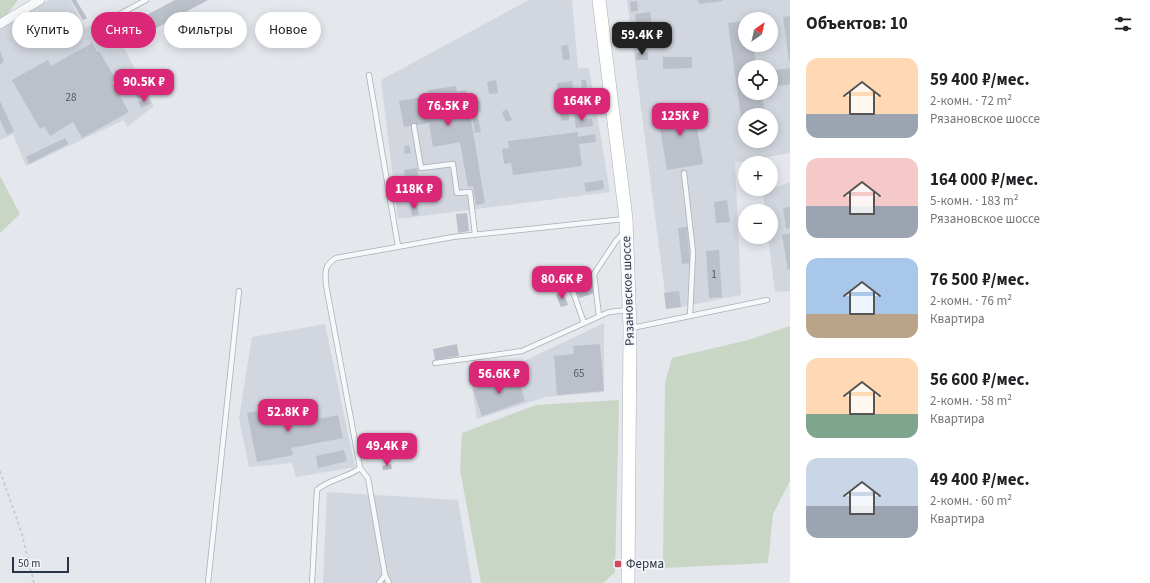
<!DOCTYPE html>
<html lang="ru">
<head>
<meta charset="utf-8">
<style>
	body { margin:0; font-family:"Source Sans 3",sans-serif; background:#f2f2f2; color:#202124; height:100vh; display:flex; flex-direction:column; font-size:15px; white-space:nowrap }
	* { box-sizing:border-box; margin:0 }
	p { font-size:13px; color:#757577 }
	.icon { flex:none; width:22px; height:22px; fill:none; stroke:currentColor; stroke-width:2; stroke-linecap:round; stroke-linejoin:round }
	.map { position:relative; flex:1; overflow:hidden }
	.sheet { display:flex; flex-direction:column; background:#fff; width:360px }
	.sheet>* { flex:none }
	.hud { position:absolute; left:12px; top:12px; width:380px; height:36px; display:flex; gap:8px }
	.needle { width:26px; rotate:34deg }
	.buttons { position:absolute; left:738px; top:12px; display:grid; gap:8px }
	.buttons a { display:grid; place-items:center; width:40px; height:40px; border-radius:50%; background:#fff; box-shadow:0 2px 10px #0003; font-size:20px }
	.scale { position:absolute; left:12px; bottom:10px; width:57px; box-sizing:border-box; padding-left:4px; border:2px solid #2b3445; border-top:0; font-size:11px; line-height:14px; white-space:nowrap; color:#2b3445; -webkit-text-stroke:3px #f4f6f9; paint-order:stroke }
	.price { position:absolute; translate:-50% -34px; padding:0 9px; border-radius:8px; background:#db2777; color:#fff; font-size:13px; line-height:26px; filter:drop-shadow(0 1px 2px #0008) }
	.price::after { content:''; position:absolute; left:50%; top:24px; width:12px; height:9px; margin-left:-6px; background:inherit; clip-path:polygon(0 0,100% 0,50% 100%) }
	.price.selected { background:#222; color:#fff }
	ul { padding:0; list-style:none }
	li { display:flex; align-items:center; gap:12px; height:100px; padding:0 16px }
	li span { display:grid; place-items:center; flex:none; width:112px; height:80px; border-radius:12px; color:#555 }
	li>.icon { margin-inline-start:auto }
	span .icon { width:48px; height:48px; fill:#fffc; stroke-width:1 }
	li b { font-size:17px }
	h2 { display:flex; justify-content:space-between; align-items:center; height:48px; padding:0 16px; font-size:17px }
	.pill { padding:0 14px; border-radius:18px; background:#fff; box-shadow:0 2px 10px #0003; font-size:14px; line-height:36px }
	.pill.selected { background:#db2777; color:#fff }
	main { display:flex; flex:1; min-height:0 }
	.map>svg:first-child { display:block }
</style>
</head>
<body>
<main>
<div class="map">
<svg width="790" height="583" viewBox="0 0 790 583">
	<rect width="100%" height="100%" fill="#e4e7ec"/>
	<g fill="#d2d6de" fill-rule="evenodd">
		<path d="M 49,0 L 70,0 L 85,28 L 109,19 L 154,106 L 127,127 L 124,120 L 26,166 L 13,134 L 0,140 L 0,30 Z"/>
		<path d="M 529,0 L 572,0 L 578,68 L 589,68 L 610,192 L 398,219 L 381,80 Z"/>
		<path d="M 627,0 L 790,0 L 790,153 L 735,163 L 741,295 L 681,307 L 667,308 ZM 745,19 L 771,19 L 771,45 L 745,45 ZM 745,67 L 771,67 L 771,93 L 745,93 ZM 745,115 L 771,115 L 771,141 L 745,141 Z"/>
		<path d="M 790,182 L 790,291 L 775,292 L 768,237 L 771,237 L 771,211 L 765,211 L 763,192 Z"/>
		<path d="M 604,323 L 604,392 L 546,397 L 477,419 L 472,386 Z"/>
		<path d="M 325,324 L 355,467 L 296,477 L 292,463 L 249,467 L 239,418 L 252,337 Z"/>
		<path d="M 327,492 L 458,500 L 472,583 L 323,583 Z"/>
	</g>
	<g fill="#c9d6c5">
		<path d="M 0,0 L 18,0 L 0,24 Z"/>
		<path d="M 0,176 L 20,214 L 0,233 Z"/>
		<path d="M 790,326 L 790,481 L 773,514 L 768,563 L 663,568 L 665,382 L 672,358 L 748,340 Z"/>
		<path d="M 619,400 L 615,572 L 603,583 L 481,583 L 460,470 L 462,433 L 536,405 Z"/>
	</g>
	<g fill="#bbc0ca">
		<path d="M 71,0 L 76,0 L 87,18 L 83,20 Z"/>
		<path d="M 175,0 L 208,0 L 134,40 L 126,26 Z"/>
		<path d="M 698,0 L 723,0 L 723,1 L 699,4 Z"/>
		<path d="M 637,1 L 638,11 L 631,12 L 630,2 Z"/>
		<path d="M 650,12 L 655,46 L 639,48 L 635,14 Z"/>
		<path d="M 790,16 L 790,61 L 789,61 L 783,17 Z"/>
		<path d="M 745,21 L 745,45 L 753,45 L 757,67 L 745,67 L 745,93 L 762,93 L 765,115 L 745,115 L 744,139 L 728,23 Z"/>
		<path d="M 92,43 L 97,52 L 99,51 L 116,80 L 112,82 L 129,112 L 82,138 L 73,122 L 50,136 L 44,126 L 40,129 L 12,80 L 48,60 L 51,66 Z"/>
		<path d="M 568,45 L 570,59 L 563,60 L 561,46 Z"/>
		<path d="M 0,51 L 4,62 L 0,65 Z"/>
		<path d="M 648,52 L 648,60 L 636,60 L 636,53 Z"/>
		<path d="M 663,57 L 692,57 L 692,68 L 663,69 Z"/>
		<path d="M 790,68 L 790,84 L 771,87 L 771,71 Z"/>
		<path d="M 496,80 L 498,93 L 489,94 L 487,82 Z"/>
		<path d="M 581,80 L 586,80 L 587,87 L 582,88 Z"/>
		<path d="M 572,81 L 573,88 L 568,89 L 569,99 L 567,99 L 569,120 L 561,121 L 557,83 Z"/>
		<path d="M 136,84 L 144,96 L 138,99 L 131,86 Z"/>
		<path d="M 456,86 L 457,92 L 466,90 L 485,203 L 476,205 L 473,186 L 468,187 L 460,142 L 433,147 L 429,123 L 404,127 L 399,101 L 429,96 L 428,90 Z"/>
		<path d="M 148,98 L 151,104 L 141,108 L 138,102 Z"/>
		<path d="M 0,101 L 14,131 L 7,135 L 0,120 Z"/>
		<path d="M 480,101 L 481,111 L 477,112 L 481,132 L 475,133 L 470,103 Z"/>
		<path d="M 693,104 L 703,164 L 667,170 L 657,110 Z"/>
		<path d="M 507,109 L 512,120 L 506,122 L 502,112 Z"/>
		<path d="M 581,113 L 582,120 L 592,118 L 593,126 L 576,128 L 574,114 Z"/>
		<path d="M 578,132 L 578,137 L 595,134 L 596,142 L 579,144 L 582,166 L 513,175 L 511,163 L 504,164 L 502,149 L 509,148 L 508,141 Z"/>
		<path d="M 65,138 L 68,144 L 29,164 L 26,157 Z"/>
		<path d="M 409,145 L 411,153 L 405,154 L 404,146 Z"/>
		<path d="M 417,168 L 421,192 L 408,194 L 404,170 Z"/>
		<path d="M 603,180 L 604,189 L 586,192 L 584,183 Z"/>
		<path d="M 727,200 L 730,222 L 716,223 L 714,202 Z"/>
		<path d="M 417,203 L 419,215 L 412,216 L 410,204 Z"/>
		<path d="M 790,207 L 790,228 L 786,229 L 783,208 Z"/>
		<path d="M 467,213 L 469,231 L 458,233 L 456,214 Z"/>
		<path d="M 687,227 L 690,263 L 682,264 L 678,228 Z"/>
		<path d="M 790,233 L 790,269 L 788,270 L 782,235 Z"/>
		<path d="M 719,250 L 722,297 L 709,298 L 706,251 Z"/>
		<path d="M 592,286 L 595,293 L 579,298 L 576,291 Z"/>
		<path d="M 679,291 L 681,307 L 666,309 L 664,293 Z"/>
		<path d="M 563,292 L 568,305 L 561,307 L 556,295 Z"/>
		<path d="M 457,344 L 459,356 L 435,360 L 433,349 Z"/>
		<path d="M 600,344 L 604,391 L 557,395 L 554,356 L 574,354 L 573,346 Z"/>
		<path d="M 517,375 L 525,401 L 482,416 L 473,390 Z"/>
		<path d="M 283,406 L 287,425 L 338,415 L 343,438 L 291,448 L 293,455 L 257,462 L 247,413 Z"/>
		<path d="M 344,450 L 347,461 L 318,468 L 316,456 Z"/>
		<path d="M 391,464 L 392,469 L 383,470 L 382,466 Z"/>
	</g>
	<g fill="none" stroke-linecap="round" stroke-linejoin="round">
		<g stroke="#a9aeb7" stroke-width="6">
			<g id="lane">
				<path d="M 120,14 L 146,0"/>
				<path d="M 369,75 L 398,246"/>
				<path d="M 414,126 L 421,168 L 453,164 L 457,193 L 470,192 L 475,234"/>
				<path d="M 684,173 L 693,252 L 690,316"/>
				<path d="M 594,274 L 599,316"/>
				<path d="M 584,323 L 570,283 L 594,274 L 616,241 L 624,232"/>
				<path d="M 632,328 L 767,300"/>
				<path d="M 435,363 L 522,351 L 609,312 L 628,310"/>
				<path d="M 360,468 L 368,478 L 385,575 L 389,583"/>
				<path d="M 208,583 L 239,291"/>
				<path d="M 312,583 L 317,490 C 329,479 347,478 360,468 L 326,285 C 325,272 324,265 336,258 L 453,237 L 624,219"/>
				<path d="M 379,583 L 385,575"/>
			</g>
		</g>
		<g stroke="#a9aeb7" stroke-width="10">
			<path id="street" d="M 0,24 L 40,0"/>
		</g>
		<g stroke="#a9aeb7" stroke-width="14">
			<path id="secondary" d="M 599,0 L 626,219 L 630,329 L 628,583"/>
		</g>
		<path stroke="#c2c5cb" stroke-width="1.5" stroke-dasharray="3 3" stroke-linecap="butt" d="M 0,471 L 22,534 L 34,583"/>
		<use href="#lane" stroke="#f7f8fa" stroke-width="4.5"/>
		<use href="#street" stroke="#f7f8fa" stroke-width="9"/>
		<use href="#secondary" stroke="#fff" stroke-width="13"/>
	</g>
	<rect fill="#d1495b" stroke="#f4f6f9" stroke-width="1.5" x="614" y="560" width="8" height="8" rx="2"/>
	<g text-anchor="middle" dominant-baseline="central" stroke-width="3.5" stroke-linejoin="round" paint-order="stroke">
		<g font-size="11" fill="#4f5766">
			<text x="71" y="97">28</text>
			<text x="714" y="274">1</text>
			<text x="579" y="373">65</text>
		</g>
		<g font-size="13" fill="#2b3445" stroke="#f4f6f9">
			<text transform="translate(628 291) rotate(-92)">Рязановское шоссе</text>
		</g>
		<g font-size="13" fill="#2b3445" stroke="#f4f6f9" text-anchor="start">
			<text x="626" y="564">Ферма</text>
		</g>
	</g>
</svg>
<div class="buttons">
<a><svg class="needle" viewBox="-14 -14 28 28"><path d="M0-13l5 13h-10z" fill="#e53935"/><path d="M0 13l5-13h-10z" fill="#757577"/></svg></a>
<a><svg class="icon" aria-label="locate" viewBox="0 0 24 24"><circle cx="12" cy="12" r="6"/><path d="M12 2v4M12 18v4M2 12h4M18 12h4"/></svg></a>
<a><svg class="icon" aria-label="layers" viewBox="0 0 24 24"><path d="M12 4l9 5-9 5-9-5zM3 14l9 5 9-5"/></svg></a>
<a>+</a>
<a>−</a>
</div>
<div class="scale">50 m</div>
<b class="price selected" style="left:642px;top:56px">59.4K ₽</b>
<b class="price" style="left:144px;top:103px">90.5K ₽</b>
<b class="price" style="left:582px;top:122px">164K ₽</b>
<b class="price" style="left:448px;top:127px">76.5K ₽</b>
<b class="price" style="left:680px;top:137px">125K ₽</b>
<b class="price" style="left:414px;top:210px">118K ₽</b>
<b class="price" style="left:562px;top:300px">80.6K ₽</b>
<b class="price" style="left:499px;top:395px">56.6K ₽</b>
<b class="price" style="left:288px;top:433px">52.8K ₽</b>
<b class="price" style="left:387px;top:467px">49.4K ₽</b>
<div class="hud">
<a class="pill">Купить</a>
<a class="pill selected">Снять</a>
<a class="pill">Фильтры</a>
<a class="pill">Новое</a>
</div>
</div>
<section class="sheet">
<h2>Объектов: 10<svg class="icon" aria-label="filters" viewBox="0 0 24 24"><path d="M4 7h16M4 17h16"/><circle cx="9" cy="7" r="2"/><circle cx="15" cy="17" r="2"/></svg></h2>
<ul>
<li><span style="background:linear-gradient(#ffd9b3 70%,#9aa5b1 0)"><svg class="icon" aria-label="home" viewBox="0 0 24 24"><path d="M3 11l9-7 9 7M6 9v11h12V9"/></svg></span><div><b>59 400 ₽/мес.</b><p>2-комн. · 72 m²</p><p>Рязановское шоссе</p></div></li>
<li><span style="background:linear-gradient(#f6c9c9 60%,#9aa5b1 0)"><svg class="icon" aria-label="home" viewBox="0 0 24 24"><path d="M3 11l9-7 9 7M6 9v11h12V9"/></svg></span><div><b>164 000 ₽/мес.</b><p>5-комн. · 183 m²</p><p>Рязановское шоссе</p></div></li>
<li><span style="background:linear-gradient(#a9c7e8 70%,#b9a48a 0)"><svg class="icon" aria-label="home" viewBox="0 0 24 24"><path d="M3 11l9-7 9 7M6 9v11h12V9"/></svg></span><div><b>76 500 ₽/мес.</b><p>2-комн. · 76 m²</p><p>Квартира</p></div></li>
<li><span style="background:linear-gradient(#ffd9b3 70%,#7fa58c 0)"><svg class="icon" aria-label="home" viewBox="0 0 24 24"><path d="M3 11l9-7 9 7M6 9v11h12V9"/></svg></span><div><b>56 600 ₽/мес.</b><p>2-комн. · 58 m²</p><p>Квартира</p></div></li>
<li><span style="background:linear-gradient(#c9d6e8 60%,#9aa5b1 0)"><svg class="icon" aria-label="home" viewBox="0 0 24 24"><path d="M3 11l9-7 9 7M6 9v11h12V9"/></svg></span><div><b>49 400 ₽/мес.</b><p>2-комн. · 60 m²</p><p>Квартира</p></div></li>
</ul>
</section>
</main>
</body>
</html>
